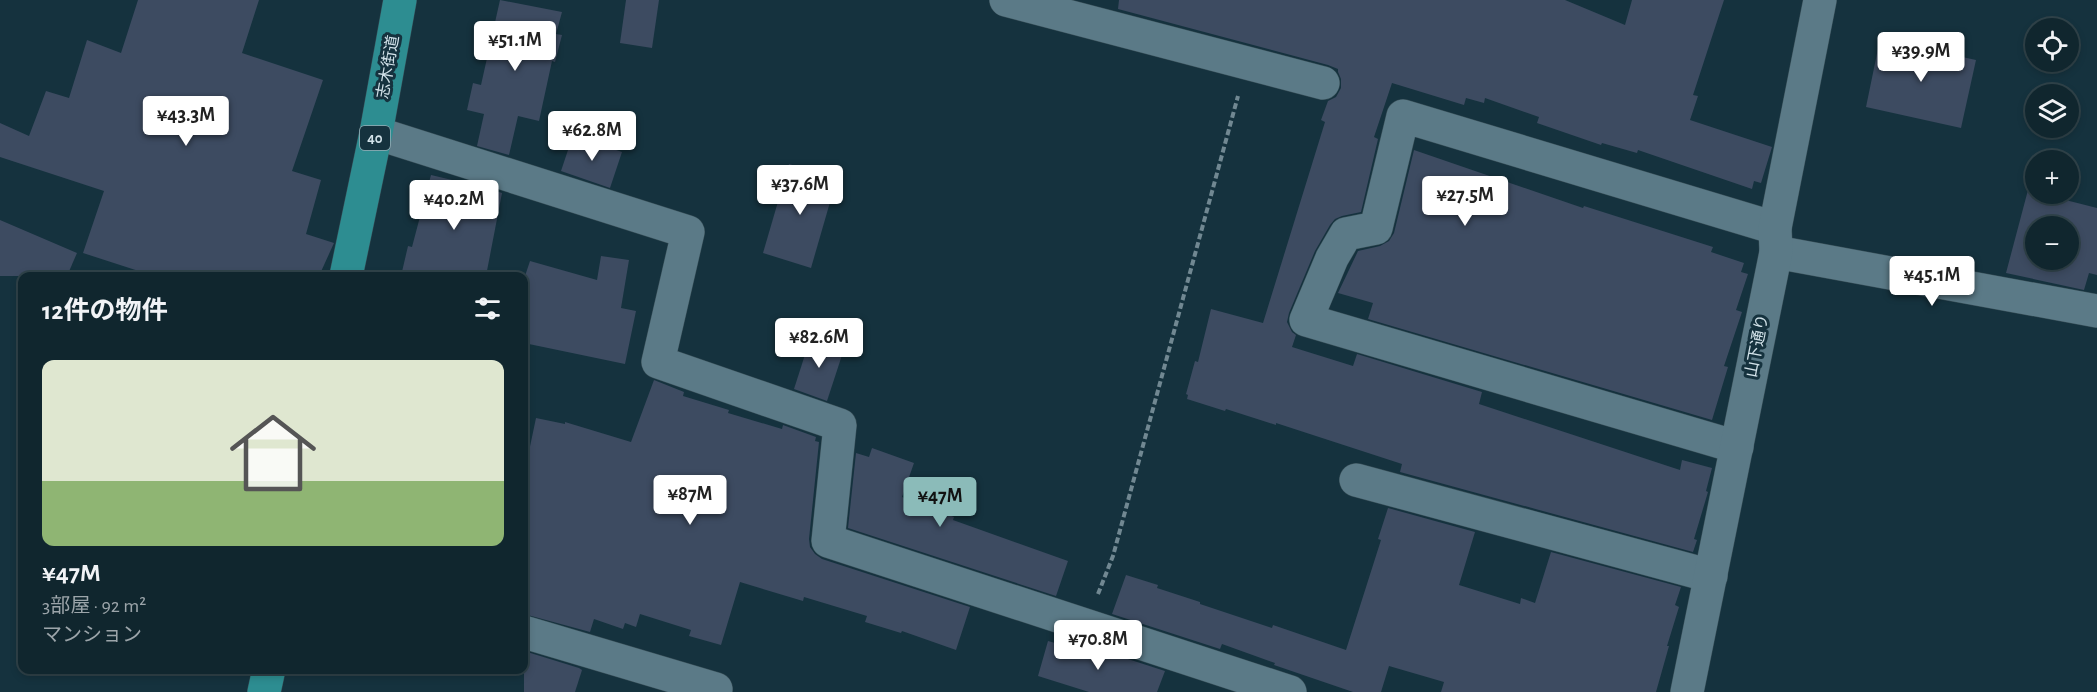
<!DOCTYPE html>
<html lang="ja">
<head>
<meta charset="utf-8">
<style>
	body { margin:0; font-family:"Alegreya Sans","Noto Sans JP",sans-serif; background:#192e36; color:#f1f3f6; height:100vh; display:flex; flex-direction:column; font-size:22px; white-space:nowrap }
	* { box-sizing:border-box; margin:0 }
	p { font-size:20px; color:#9ca5aa }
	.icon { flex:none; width:33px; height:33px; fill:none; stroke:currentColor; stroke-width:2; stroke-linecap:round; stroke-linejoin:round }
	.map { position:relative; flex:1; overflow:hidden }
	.sheet { position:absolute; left:18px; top:272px; width:510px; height:402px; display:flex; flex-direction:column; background:#10262e; border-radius:12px; box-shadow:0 3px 9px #0003,0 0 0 2px #30434a }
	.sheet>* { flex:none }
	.fabs { position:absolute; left:2025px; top:18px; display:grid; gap:12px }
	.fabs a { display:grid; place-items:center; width:54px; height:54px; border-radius:50%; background:#10262e; box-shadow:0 3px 9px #0003,0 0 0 2px #30434a; font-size:30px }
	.price { position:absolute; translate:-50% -51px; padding:0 14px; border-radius:6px; background:#fff; color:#222; font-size:20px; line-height:39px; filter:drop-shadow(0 2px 3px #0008) }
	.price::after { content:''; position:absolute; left:50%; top:36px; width:18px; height:14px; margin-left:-9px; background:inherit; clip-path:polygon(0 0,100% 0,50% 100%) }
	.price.selected { background:#8bbbb9; color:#111 }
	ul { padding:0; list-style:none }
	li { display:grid; align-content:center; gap:12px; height:318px; padding:0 24px }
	li span { display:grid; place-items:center; height:186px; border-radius:12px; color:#555 }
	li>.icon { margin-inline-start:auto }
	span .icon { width:108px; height:108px; fill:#fffc; stroke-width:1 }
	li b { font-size:26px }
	h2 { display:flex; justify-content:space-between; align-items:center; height:72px; padding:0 24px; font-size:26px }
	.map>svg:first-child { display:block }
</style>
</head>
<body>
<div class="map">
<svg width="2097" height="692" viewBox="0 0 2097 692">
	<rect width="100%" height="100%" fill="#15323e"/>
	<g fill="#3d4b61" fill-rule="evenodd">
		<path d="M 138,0 L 259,0 L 242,53 L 323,80 L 292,171 L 321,180 L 306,234 L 334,243 L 319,276 L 154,276 L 83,253 L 104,191 L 0,157 L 0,123 L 29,136 L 46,91 L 69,98 L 87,40 L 121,53 Z"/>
		<path d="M 500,0 L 562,12 L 556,34 L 562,35 L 555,62 L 552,61 L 539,121 L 518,116 L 509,155 L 477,146 L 484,114 L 467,110 L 473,83 L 481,85 Z"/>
		<path d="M 626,0 L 659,0 L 652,48 L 620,43 Z"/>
		<path d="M 1119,0 L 1565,0 L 1625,25 L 1632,0 L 1724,0 L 1693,95 L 1698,96 L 1690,120 L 1772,147 L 1761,183 L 1754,181 L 1752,189 L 1638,150 L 1637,153 L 1602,143 L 1601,145 L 1537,123 L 1539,117 L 1485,98 L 1484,103 L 1466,98 L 1464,105 L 1392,83 L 1374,137 L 1378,139 L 1361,212 L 1342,216 L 1335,219 L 1330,225 L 1315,251 L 1289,313 L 1287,322 L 1292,332 L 1296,335 L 1292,347 L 1353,366 L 1357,354 L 1482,392 L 1479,404 L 1680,470 L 1682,460 L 1712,468 L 1706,491 L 1708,492 L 1694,539 L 1697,540 L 1693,552 L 1400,472 L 1402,464 L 1276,423 L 1276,425 L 1226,409 L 1225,411 L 1187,399 L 1188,395 L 1186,394 L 1195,361 L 1198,362 L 1211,309 L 1263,323 L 1325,122 L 1321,120 L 1328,101 L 1336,97 L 1341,88 L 1341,79 L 1338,72 L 1338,69 L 1328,65 L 1118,9 Z"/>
		<path d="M 1880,39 L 1976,60 L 1961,128 L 1866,107 Z"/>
		<path d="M 573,135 L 622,152 L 610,188 L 561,171 Z"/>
		<path d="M 1414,150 L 1583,208 L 1584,206 L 1713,247 L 1711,252 L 1744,263 L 1741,272 L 1748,274 L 1736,310 L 1742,312 L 1724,366 L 1728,367 L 1712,420 L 1368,319 L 1373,303 L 1338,293 L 1358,251 L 1380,246 L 1389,241 L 1394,233 Z"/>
		<path d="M 789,164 L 837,178 L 811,268 L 763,253 Z"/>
		<path d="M 431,175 L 469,184 L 469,182 L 502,193 L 486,276 L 401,276 L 408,246 L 412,247 Z"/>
		<path d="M 2028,190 L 2036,192 L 2036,194 L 2042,194 L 2097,208 L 2097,275 L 2089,273 L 2084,290 L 2006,273 ZM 2036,226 L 2068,226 L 2068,260 L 2036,260 Z"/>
		<path d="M 0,220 L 77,253 L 67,276 L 0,276 Z"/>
		<path d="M 601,256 L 629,260 L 621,308 L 636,311 L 625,364 L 524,343 L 524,279 L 530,261 L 597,280 Z"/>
		<path d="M 810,339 L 844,349 L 827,401 L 794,389 Z"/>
		<path d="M 654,380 L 684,392 L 683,396 L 729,410 L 728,413 L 782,429 L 783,425 L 816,437 L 815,441 L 819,442 L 809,539 L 810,547 L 815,554 L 822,559 L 970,607 L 956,650 L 902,631 L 901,633 L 865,622 L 867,616 L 804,597 L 803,601 L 740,582 L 721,645 L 689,636 L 691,630 L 640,614 L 636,627 L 625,623 L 623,629 L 594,619 L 590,632 L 524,614 L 524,475 L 536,418 L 565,424 L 565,422 L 631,442 Z"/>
		<path d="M 872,448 L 914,463 L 902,497 L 954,517 L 953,520 L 1068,561 L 1056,596 L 848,528 L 856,453 L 869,457 Z"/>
		<path d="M 1388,508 L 1475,532 L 1459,585 L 1520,604 L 1521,598 L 1535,603 L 1551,552 L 1681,587 L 1675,605 L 1679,607 L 1667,646 L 1669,646 L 1656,692 L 1441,692 L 1444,682 L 1389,666 L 1381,692 L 1353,692 L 1274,665 L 1275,663 L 1222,644 L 1220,649 L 1112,614 L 1126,575 L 1158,585 L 1157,588 L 1200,602 L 1200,604 L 1272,628 L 1273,625 L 1346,650 L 1381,540 L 1378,539 Z"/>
		<path d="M 1048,641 L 1098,655 L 1100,650 L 1165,671 L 1157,692 L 1089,692 L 1038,676 Z"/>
		<path d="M 524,651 L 579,668 L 582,670 L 575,692 L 524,692 Z"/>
	</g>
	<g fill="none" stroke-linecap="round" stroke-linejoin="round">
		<g stroke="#374e57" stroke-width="34">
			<g id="minor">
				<path d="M 1006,0 L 1323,83"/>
				<path d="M 376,133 L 688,232 L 658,362 L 840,425 L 828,541 L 1290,692"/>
				<path d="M 1776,252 L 2097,311"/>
				<path d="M 1737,447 L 1306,320 L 1332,258 L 1346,234 L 1376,228 L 1403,116 L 1775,228"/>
				<path d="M 1356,480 L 1711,576"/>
				<path d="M 524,632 L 716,689"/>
				<path d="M 1687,692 L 1776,252 L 1775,228 L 1820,0"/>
			</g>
		</g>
		<g stroke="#374e57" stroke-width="34">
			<g id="major">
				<path d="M 346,276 L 376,133 L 400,0"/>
				<path d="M 264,692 L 269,669"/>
			</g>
		</g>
		<path stroke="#718892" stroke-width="4" stroke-dasharray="6 3" stroke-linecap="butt" d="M 1098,594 L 1113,556 L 1238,96"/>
		<use href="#minor" stroke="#5b7a87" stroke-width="33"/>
		<use href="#major" stroke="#2d8d91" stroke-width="33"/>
	</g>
	<g text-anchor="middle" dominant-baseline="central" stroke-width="6" stroke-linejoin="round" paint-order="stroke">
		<rect fill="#15323e" stroke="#99adb6" stroke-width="1.5" x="360" y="126" width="30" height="24" rx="4.5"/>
		<g font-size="15" font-weight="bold" fill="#d2e2e9">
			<text x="375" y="138">40</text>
		</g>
		<g font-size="16" fill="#d2e2e9" stroke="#15323e">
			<text transform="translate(388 67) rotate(-80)">志木街道</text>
			<text transform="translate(1757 346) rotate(-79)">山下通り</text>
		</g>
	</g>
</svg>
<div class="fabs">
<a><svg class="icon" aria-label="locate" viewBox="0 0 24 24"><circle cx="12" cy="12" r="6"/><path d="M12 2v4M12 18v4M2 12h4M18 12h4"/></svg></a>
<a><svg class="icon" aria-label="layers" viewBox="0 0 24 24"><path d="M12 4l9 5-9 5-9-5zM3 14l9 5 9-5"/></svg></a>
<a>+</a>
<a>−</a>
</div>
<b class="price" style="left:515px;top:72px">¥51.1M</b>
<b class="price" style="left:1921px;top:83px">¥39.9M</b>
<b class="price" style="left:186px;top:147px">¥43.3M</b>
<b class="price" style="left:592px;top:162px">¥62.8M</b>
<b class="price" style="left:800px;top:216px">¥37.6M</b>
<b class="price" style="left:1465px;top:227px">¥27.5M</b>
<b class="price" style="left:454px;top:231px">¥40.2M</b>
<b class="price" style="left:1932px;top:307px">¥45.1M</b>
<b class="price" style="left:819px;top:369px">¥82.6M</b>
<b class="price" style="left:690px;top:526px">¥87M</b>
<b class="price selected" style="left:940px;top:528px">¥47M</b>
<b class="price" style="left:1098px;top:671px">¥70.8M</b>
<section class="sheet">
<h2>12件の物件<svg class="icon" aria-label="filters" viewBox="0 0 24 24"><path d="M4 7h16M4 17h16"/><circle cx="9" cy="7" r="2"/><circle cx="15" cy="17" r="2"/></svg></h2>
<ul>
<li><span style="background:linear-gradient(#dfe7d0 65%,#8fb573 0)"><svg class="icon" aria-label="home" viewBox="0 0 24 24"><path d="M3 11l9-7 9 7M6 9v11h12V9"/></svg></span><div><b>¥47M</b><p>3部屋 · 92 m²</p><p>マンション</p></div></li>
</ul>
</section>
</div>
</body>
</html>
